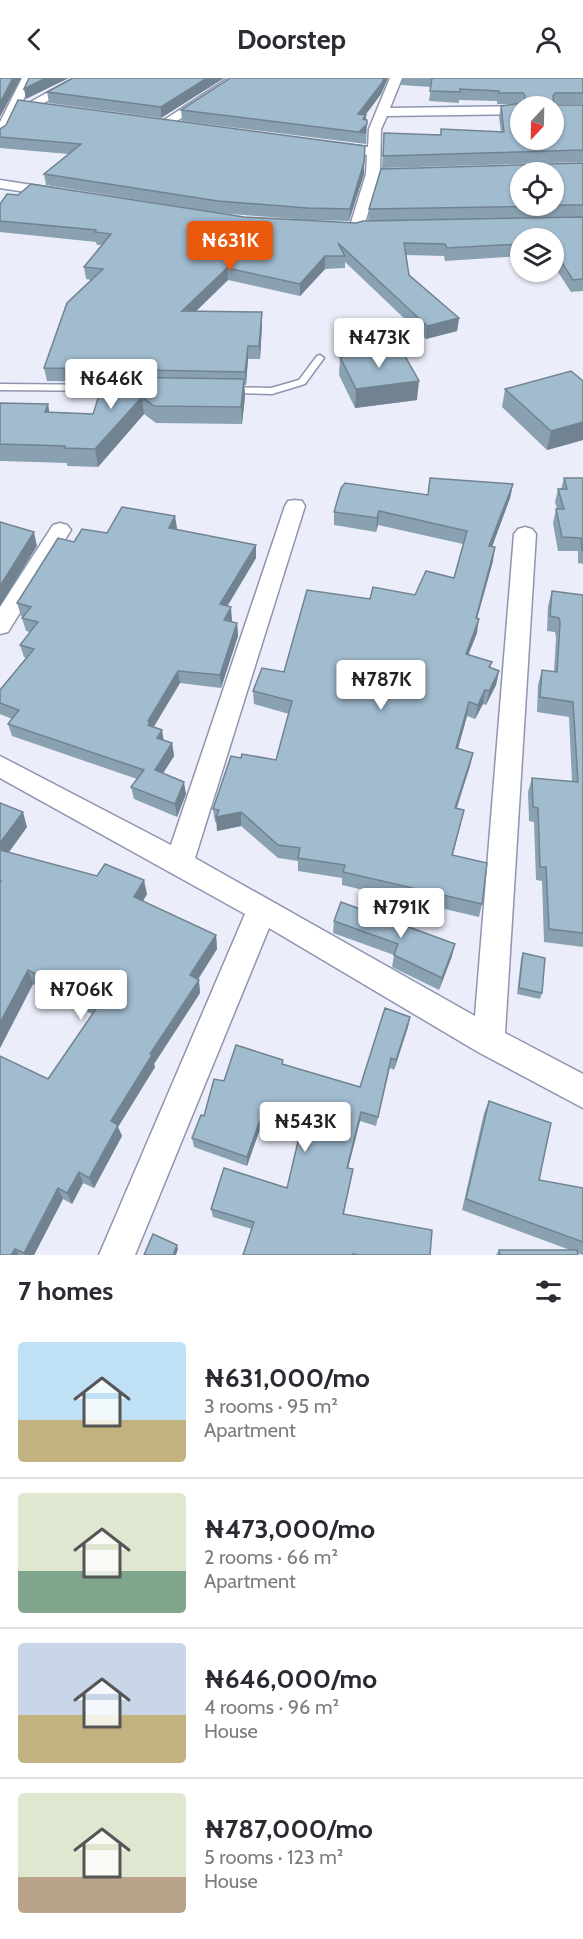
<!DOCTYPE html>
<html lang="en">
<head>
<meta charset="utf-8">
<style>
	body { margin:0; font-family:Cabin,sans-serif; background:#f7f7f7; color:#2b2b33; height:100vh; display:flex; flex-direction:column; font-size:22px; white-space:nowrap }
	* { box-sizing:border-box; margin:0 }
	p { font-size:20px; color:#7c7c81 }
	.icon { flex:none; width:33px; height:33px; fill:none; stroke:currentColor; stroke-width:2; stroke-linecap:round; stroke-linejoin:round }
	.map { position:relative; height:1177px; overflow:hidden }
	.details { display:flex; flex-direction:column; background:#fff; flex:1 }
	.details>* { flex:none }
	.needle { width:39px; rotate:202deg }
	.fabs { position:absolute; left:510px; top:18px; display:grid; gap:12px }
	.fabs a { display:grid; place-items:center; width:54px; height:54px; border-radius:50%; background:#fff; box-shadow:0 2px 4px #0004; font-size:30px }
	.price { position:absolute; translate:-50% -51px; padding:0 14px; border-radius:6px; background:#fff; color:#222; font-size:20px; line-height:39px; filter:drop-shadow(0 2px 3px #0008) }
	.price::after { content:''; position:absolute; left:50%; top:36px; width:18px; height:14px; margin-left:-9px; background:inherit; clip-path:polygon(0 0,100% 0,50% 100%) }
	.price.selected { background:#ea580c; color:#fff }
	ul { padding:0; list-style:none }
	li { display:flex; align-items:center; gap:18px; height:150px; padding:0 18px }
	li+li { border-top:2px solid #e1e1e2 }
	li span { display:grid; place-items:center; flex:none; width:168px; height:120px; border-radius:6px; color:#555 }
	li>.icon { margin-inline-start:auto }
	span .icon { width:72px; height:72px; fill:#fffc; stroke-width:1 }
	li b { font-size:26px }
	h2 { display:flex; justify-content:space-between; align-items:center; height:72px; padding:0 18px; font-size:26px }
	header { display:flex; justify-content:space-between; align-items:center; height:78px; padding:0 18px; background:#fff; font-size:27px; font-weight:700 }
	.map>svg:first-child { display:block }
</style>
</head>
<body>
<header><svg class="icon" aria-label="back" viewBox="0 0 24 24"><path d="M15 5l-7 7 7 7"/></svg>Doorstep<svg class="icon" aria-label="person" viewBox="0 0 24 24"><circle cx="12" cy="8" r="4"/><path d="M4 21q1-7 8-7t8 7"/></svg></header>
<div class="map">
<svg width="583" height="1177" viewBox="0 0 583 1177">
	<rect width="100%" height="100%" fill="#ebeefa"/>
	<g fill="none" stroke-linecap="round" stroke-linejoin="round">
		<g stroke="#8f94af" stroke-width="3">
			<g id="service">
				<path d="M 320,277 L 324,280 L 305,306 L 272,316 L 230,315 L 225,312 L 230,309 L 271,310 L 299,302 L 317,278 Z"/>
				<path d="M 0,306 L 116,307 L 121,310 L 116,313 L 0,312 Z"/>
			</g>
		</g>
		<g stroke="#8f94af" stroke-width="3">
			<g id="minor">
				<path d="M 22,0 L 34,0 L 6,57 L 0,61 L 0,44 Z"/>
				<path d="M 74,0 L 89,0 L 33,31 L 29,32 L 23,28 Z"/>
				<path d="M 228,0 L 242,0 L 168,49 L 160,49 L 158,46 Z"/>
				<path d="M 390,0 L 402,0 L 390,30 L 520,28 L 520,36 L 387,38 L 381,51 L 380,92 L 413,91 L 420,95 L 413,99 L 379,100 L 363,151 L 356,155 L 349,151 L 366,96 L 367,77 L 334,73 L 327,69 L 334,65 L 368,69 L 369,51 Z"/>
				<path d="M 0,102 L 58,111 L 65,115 L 58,119 L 0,110 Z"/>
				<path d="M 295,422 L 302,423 L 305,428 L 195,780 L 475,938 L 514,456 L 518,451 L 525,449 L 532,451 L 536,456 L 505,955 L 583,996 L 583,1030 L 478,974 L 269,850 L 135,1177 L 99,1177 L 245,836 L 0,700 L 0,678 L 171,767 L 285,428 L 288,423 Z"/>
				<path d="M 60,445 L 67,447 L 71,452 L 8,554 L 0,556 L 0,529 L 53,447 Z"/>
			</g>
		</g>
		<use href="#service" fill="#fff" fill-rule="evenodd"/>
		<use href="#minor" fill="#fff" fill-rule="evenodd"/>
	</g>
	<g fill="#8aa1b2">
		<path d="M 224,0 L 161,40 L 49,25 L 47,14 Z"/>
		<path d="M 230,0 L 388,0 L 381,16 L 365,37 L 366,41 L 367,42 L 366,66 L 182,43 L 181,32 Z"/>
		<path d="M 402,0 L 583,0 L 583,26 L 554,26 L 554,27 L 583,27 L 583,84 L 382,90 L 384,55 L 441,57 L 501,54 L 499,39 L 501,28 L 521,26 L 497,26 L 497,23 L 459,22 L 459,25 L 429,23 L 431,9 L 401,7 Z"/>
		<path d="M 0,51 L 365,68 L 364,96 L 349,143 L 307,142 L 219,135 L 46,107 L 44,96 L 68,76 L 0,70 Z"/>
		<path d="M 583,85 L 583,213 L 571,214 L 554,188 L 554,160 L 520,160 L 520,178 L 445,183 L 444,178 L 406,177 L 409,197 L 459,240 L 457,253 L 426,261 L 345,184 L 345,190 L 325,191 L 300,218 L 228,202 L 196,233 L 262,234 L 262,247 L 260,281 L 248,281 L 246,307 L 244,307 L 245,318 L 242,346 L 156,345 L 144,336 L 98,389 L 67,388 L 67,385 L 0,383 L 0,325 L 48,326 L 49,335 L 93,336 L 103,304 L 47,303 L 44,290 L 91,202 L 86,201 L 84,189 L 102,167 L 97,167 L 96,164 L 0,154 L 0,126 L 356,145 L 368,143 L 369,131 Z"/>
		<path d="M 340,279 L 417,322 L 355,330 L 339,297 Z"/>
		<path d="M 583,303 L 583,362 L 547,372 L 502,329 L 505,311 Z"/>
		<path d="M 564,400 L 583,400 L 583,486 L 578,485 L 578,473 L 558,473 L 553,445 L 556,431 L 557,431 L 555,424 L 558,411 L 561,411 Z"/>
		<path d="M 513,406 L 510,420 L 492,469 L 493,483 L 477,541 L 477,555 L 468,577 L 492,584 L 490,589 L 499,593 L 496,607 L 486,627 L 483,626 L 475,641 L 467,638 L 458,671 L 473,675 L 470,688 L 457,730 L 464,732 L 453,777 L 482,826 L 479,839 L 342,807 L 342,800 L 298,793 L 298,783 L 278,780 L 241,748 L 217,753 L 217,745 L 215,744 L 213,731 L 241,680 L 276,682 L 289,636 L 254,626 L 253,613 L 284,594 L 370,521 L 415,517 L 454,500 L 463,466 L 378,447 L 376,454 L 334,447 L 334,434 L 428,417 Z"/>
		<path d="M 177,450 L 176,452 L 256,467 L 256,480 L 227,528 L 232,542 L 231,544 L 237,545 L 238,558 L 221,610 L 180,605 L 153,649 L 164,662 L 172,665 L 174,678 L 163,695 L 186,716 L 177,739 L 134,721 L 131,709 L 137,701 L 12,658 L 8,646 L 12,641 L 0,636 L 0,612 L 26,580 L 24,579 L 20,567 L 30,554 L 26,553 L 22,540 L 23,539 L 21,538 L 17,525 L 74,464 L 107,455 Z"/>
		<path d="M 552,513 L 583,517 L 583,869 L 544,864 L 542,803 L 536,802 L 534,744 L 529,743 L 528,714 L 532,700 L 572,704 L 569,639 L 537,634 L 538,607 L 542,592 L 554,594 L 556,560 L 555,554 L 547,553 L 548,528 Z"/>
		<path d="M 0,725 L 27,749 L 9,774 L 147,816 L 143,823 L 216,857 L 217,871 L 198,901 L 200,915 L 154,986 L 155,989 L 118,1049 L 122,1058 L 94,1110 L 83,1105 L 72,1126 L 63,1121 L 34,1177 L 0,1177 L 48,1001 L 92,936 L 33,906 L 0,970 Z"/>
		<path d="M 334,843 L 452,878 L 439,912 L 392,889 L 394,877 L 333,855 Z"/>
		<path d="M 523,875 L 542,915 L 540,921 L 517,916 L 521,881 Z"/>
		<path d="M 410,939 L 408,949 L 394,992 L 390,990 L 376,1048 L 360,1043 L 348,1090 L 353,1091 L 344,1136 L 430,1177 L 243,1177 L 252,1151 L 213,1139 L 211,1131 L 287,1110 L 299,1060 L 261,1048 L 247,1088 L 194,1069 L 192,1060 L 224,1003 L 283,986 L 360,1009 Z"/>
		<path d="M 489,1023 L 539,1102 L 583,1110 L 583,1177 L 577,1175 L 578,1177 L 496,1177 L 499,1172 L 570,1172 L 462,1132 L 484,1035 Z"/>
	</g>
	<g fill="#718391">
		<path d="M 13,0 L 21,0 L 0,39 L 0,25 Z"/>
		<path d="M 46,0 L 69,0 L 26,21 L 24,11 Z"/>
		<path d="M 207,0 L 224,0 L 161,40 L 161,29 Z"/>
		<path d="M 384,0 L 388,0 L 381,16 L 358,47 L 358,36 Z"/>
		<path d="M 366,37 L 366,47 L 367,46 L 366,57 L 366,55 L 359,54 L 363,41 Z"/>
		<path d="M 364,84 L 364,96 L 349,143 L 350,131 Z"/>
		<path d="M 325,178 L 325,191 L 300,218 L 300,206 Z"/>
		<path d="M 227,190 L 228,202 L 183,246 L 182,233 Z"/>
		<path d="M 262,234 L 262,247 L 260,281 L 259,268 Z"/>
		<path d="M 459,240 L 457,253 L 426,261 L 427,248 Z"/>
		<path d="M 248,268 L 248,281 L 246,307 L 245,294 Z"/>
		<path d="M 244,301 L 245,318 L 242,346 L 241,329 Z"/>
		<path d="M 419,303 L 417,322 L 355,330 L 356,311 Z"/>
		<path d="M 142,319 L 144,336 L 98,389 L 95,371 Z"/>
		<path d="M 48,326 L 51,344 L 45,334 Z"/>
		<path d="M 583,344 L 583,362 L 547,372 L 551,353 Z"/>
		<path d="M 513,406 L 510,420 L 487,482 L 489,468 Z"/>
		<path d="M 379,433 L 378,447 L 376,454 L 377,440 Z"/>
		<path d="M 175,438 L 177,450 L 170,463 L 169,450 Z"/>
		<path d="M 34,454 L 37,468 L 0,528 L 0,508 Z"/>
		<path d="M 256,467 L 256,480 L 221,539 L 220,526 Z"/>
		<path d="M 495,469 L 493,483 L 473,554 L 476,540 Z"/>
		<path d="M 231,529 L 232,542 L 225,555 L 224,542 Z"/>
		<path d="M 479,541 L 477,555 L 463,590 L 466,576 Z"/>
		<path d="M 237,545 L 238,558 L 221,610 L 220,597 Z"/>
		<path d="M 178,593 L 180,605 L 152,652 L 150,660 L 148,643 Z"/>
		<path d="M 499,593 L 496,607 L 486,627 L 489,613 Z"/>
		<path d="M 485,612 L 483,626 L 475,641 L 478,627 Z"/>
		<path d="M 469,624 L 467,638 L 454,684 L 456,670 Z"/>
		<path d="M 162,652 L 164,664 L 157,660 Z"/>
		<path d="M 172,665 L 174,678 L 157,705 L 155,692 Z"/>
		<path d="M 473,675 L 470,688 L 452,743 L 455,730 Z"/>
		<path d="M 184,704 L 186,716 L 177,739 L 175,726 Z"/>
		<path d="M 23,734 L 27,749 L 1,785 L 0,782 L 0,765 Z"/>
		<path d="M 241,734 L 241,748 L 217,753 L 216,739 Z"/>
		<path d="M 144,802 L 147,816 L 137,833 L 134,819 Z"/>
		<path d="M 216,857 L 217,871 L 192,911 L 190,897 Z"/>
		<path d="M 455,866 L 452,878 L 439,912 L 442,900 Z"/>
		<path d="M 28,892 L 33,906 L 0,970 L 0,945 Z"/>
		<path d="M 199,902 L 200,915 L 154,986 L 155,989 L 118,1049 L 122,1058 L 94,1110 L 89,1100 L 111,1043 L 150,976 Z"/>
		<path d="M 410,939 L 408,949 L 394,992 L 396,982 Z"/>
		<path d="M 361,1034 L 360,1043 L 346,1098 L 347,1090 Z"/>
		<path d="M 261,1039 L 261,1048 L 247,1088 L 247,1079 Z"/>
		<path d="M 79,1094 L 83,1105 L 72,1126 L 67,1115 Z"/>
		<path d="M 58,1110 L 63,1121 L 34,1177 L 25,1177 L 24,1175 Z"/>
		<path d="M 177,1167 L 178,1171 L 176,1177 L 173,1177 Z"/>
		<path d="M 15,1171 L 19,1177 L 11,1177 Z"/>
	</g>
	<g fill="#a1bbcf" stroke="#718391" stroke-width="1.5" fill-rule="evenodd">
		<path d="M 0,0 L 13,0 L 0,25 Z"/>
		<path d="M 29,0 L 46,0 L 24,11 Z"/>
		<path d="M 73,0 L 207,0 L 161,29 L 47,14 Z"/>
		<path d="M 230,0 L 384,0 L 382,5 L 358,36 L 366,37 L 363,41 L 367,42 L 367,46 L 359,54 L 366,55 L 181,32 Z"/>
		<path d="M 432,0 L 583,0 L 583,15 L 555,15 L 553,18 L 554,27 L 583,27 L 583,72 L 383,78 L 384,55 L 441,57 L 441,51 L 504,54 L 501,28 L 524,25 L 525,18 L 523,15 L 499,15 L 499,13 L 460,11 L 460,14 L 430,13 ZM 520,28 L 554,28 L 554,62 L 520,62 Z"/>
		<path d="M 18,22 L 365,68 L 364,84 L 350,131 L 307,130 L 218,123 L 44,96 L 81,66 L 0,59 L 0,51 L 6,47 Z"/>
		<path d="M 583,85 L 583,127 L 554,127 L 554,94 L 520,94 L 520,128 L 551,128 L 369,131 L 381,91 Z"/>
		<path d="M 31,106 L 244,139 L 356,145 L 363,143 L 583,139 L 583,201 L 573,202 L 554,172 L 554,160 L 520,160 L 520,166 L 447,170 L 445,166 L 404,165 L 409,197 L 459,240 L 427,248 L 338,165 L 345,178 L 325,178 L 300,206 L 227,190 L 182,233 L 262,234 L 259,268 L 248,268 L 245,294 L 44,290 L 67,225 L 103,191 L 84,189 L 111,156 L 95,154 L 96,152 L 0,143 L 0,126 L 7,116 L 18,117 Z"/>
		<path d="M 401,271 L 419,303 L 356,311 L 340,279 Z"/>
		<path d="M 571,293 L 583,303 L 583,344 L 551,353 L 505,311 Z"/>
		<path d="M 105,299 L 244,301 L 241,329 L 154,328 L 142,319 L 95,371 L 64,370 L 65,368 L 0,366 L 0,325 L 48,326 L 45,334 L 93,336 Z"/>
		<path d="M 430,400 L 513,406 L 489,468 L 495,469 L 476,540 L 479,541 L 466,576 L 492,584 L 489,589 L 499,593 L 489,613 L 485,612 L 478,627 L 469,624 L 456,670 L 473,675 L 455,730 L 464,732 L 452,777 L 487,785 L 482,826 L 343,794 L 345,787 L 298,780 L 300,770 L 278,767 L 241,734 L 216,739 L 219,732 L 213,731 L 231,678 L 241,680 L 242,676 L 276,682 L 292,623 L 253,613 L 262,590 L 284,594 L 307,512 L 370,521 L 373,509 L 415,517 L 426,493 L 454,500 L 467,453 L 379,433 L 377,440 L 334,434 L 341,410 L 345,405 L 428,417 Z"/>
		<path d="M 564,400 L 583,400 L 583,472 L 582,472 L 581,460 L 562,459 L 556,431 L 564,431 L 558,411 L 567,411 Z"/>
		<path d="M 122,429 L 175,438 L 169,450 L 256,467 L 220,526 L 231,529 L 224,542 L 237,545 L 220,597 L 178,593 L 148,643 L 150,644 L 148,647 L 162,652 L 157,660 L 172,665 L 155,692 L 184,704 L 175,726 L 131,709 L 144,692 L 8,646 L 19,632 L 0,625 L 0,612 L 34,571 L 20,567 L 38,544 L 22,540 L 31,529 L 17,525 L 58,460 L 74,464 L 82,451 L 107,455 Z"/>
		<path d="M 0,444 L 34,454 L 0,508 Z"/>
		<path d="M 552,513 L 583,517 L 583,855 L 549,851 L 546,789 L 540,789 L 538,730 L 533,729 L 532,700 L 578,704 L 573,624 L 540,619 L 542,592 L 557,594 L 560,545 L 559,540 L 550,538 Z"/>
		<path d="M 0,725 L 23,734 L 0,765 Z"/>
		<path d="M 0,772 L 97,798 L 105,786 L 144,802 L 134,819 L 216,857 L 190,897 L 199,902 L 150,976 L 152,977 L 111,1043 L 118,1047 L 89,1100 L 79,1094 L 67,1115 L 58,1110 L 24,1175 L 15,1171 L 11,1177 L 0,1177 L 0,978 L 48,1001 L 98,928 L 28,892 L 0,945 L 0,805 L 1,803 L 0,803 Z"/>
		<path d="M 341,824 L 455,866 L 442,900 L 394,877 L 398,866 L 334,843 Z"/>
		<path d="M 523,875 L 545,880 L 542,915 L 519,910 Z"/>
		<path d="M 385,930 L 410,939 L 396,982 L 391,980 L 378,1039 L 361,1034 L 347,1090 L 353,1091 L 343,1136 L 432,1152 L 430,1177 L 359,1177 L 353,1176 L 353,1177 L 243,1177 L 254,1144 L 211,1131 L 224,1090 L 287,1110 L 301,1051 L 261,1039 L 247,1079 L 192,1060 L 201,1037 L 204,1038 L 214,1001 L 224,1003 L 236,967 L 283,982 L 282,986 L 360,1009 Z"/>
		<path d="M 489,1023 L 551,1045 L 539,1102 L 583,1110 L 583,1164 L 466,1121 Z"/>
		<path d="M 153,1156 L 177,1167 L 173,1177 L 144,1177 Z"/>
		<path d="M 499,1172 L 577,1172 L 578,1177 L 500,1177 Z"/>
	</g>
</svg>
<div class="fabs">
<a><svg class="needle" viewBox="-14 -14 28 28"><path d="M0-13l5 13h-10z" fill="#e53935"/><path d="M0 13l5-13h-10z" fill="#7c7c81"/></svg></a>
<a><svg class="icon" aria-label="locate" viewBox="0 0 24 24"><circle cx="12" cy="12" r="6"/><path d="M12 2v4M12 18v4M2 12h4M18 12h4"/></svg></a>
<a><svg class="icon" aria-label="layers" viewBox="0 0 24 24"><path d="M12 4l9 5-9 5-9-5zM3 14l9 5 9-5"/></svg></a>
</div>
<b class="price selected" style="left:230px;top:194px">₦631K</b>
<b class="price" style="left:379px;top:291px">₦473K</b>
<b class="price" style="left:111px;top:332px">₦646K</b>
<b class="price" style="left:381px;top:633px">₦787K</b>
<b class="price" style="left:401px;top:861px">₦791K</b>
<b class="price" style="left:81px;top:943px">₦706K</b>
<b class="price" style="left:305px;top:1075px">₦543K</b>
</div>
<section class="details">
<h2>7 homes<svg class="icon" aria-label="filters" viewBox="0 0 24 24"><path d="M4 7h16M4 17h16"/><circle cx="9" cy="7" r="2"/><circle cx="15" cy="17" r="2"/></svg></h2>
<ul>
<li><span style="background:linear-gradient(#bfe0f5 65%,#c2b280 0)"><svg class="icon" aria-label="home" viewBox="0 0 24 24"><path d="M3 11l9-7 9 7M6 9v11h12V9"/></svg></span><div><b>₦631,000/mo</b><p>3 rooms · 95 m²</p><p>Apartment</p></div></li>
<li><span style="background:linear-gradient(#dfe7d0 65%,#7fa58c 0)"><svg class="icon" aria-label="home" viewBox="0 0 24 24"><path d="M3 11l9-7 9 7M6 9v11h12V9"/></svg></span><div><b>₦473,000/mo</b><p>2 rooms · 66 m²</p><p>Apartment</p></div></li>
<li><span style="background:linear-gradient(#c9d6e8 60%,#c2b280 0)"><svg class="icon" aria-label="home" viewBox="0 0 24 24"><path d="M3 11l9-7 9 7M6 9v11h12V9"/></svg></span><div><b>₦646,000/mo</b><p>4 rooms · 96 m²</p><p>House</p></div></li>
<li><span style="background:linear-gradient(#dfe7d0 70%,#b9a48a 0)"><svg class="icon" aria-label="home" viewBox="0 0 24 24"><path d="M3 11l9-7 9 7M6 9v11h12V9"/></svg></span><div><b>₦787,000/mo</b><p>5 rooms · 123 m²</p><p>House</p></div></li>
</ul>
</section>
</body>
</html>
